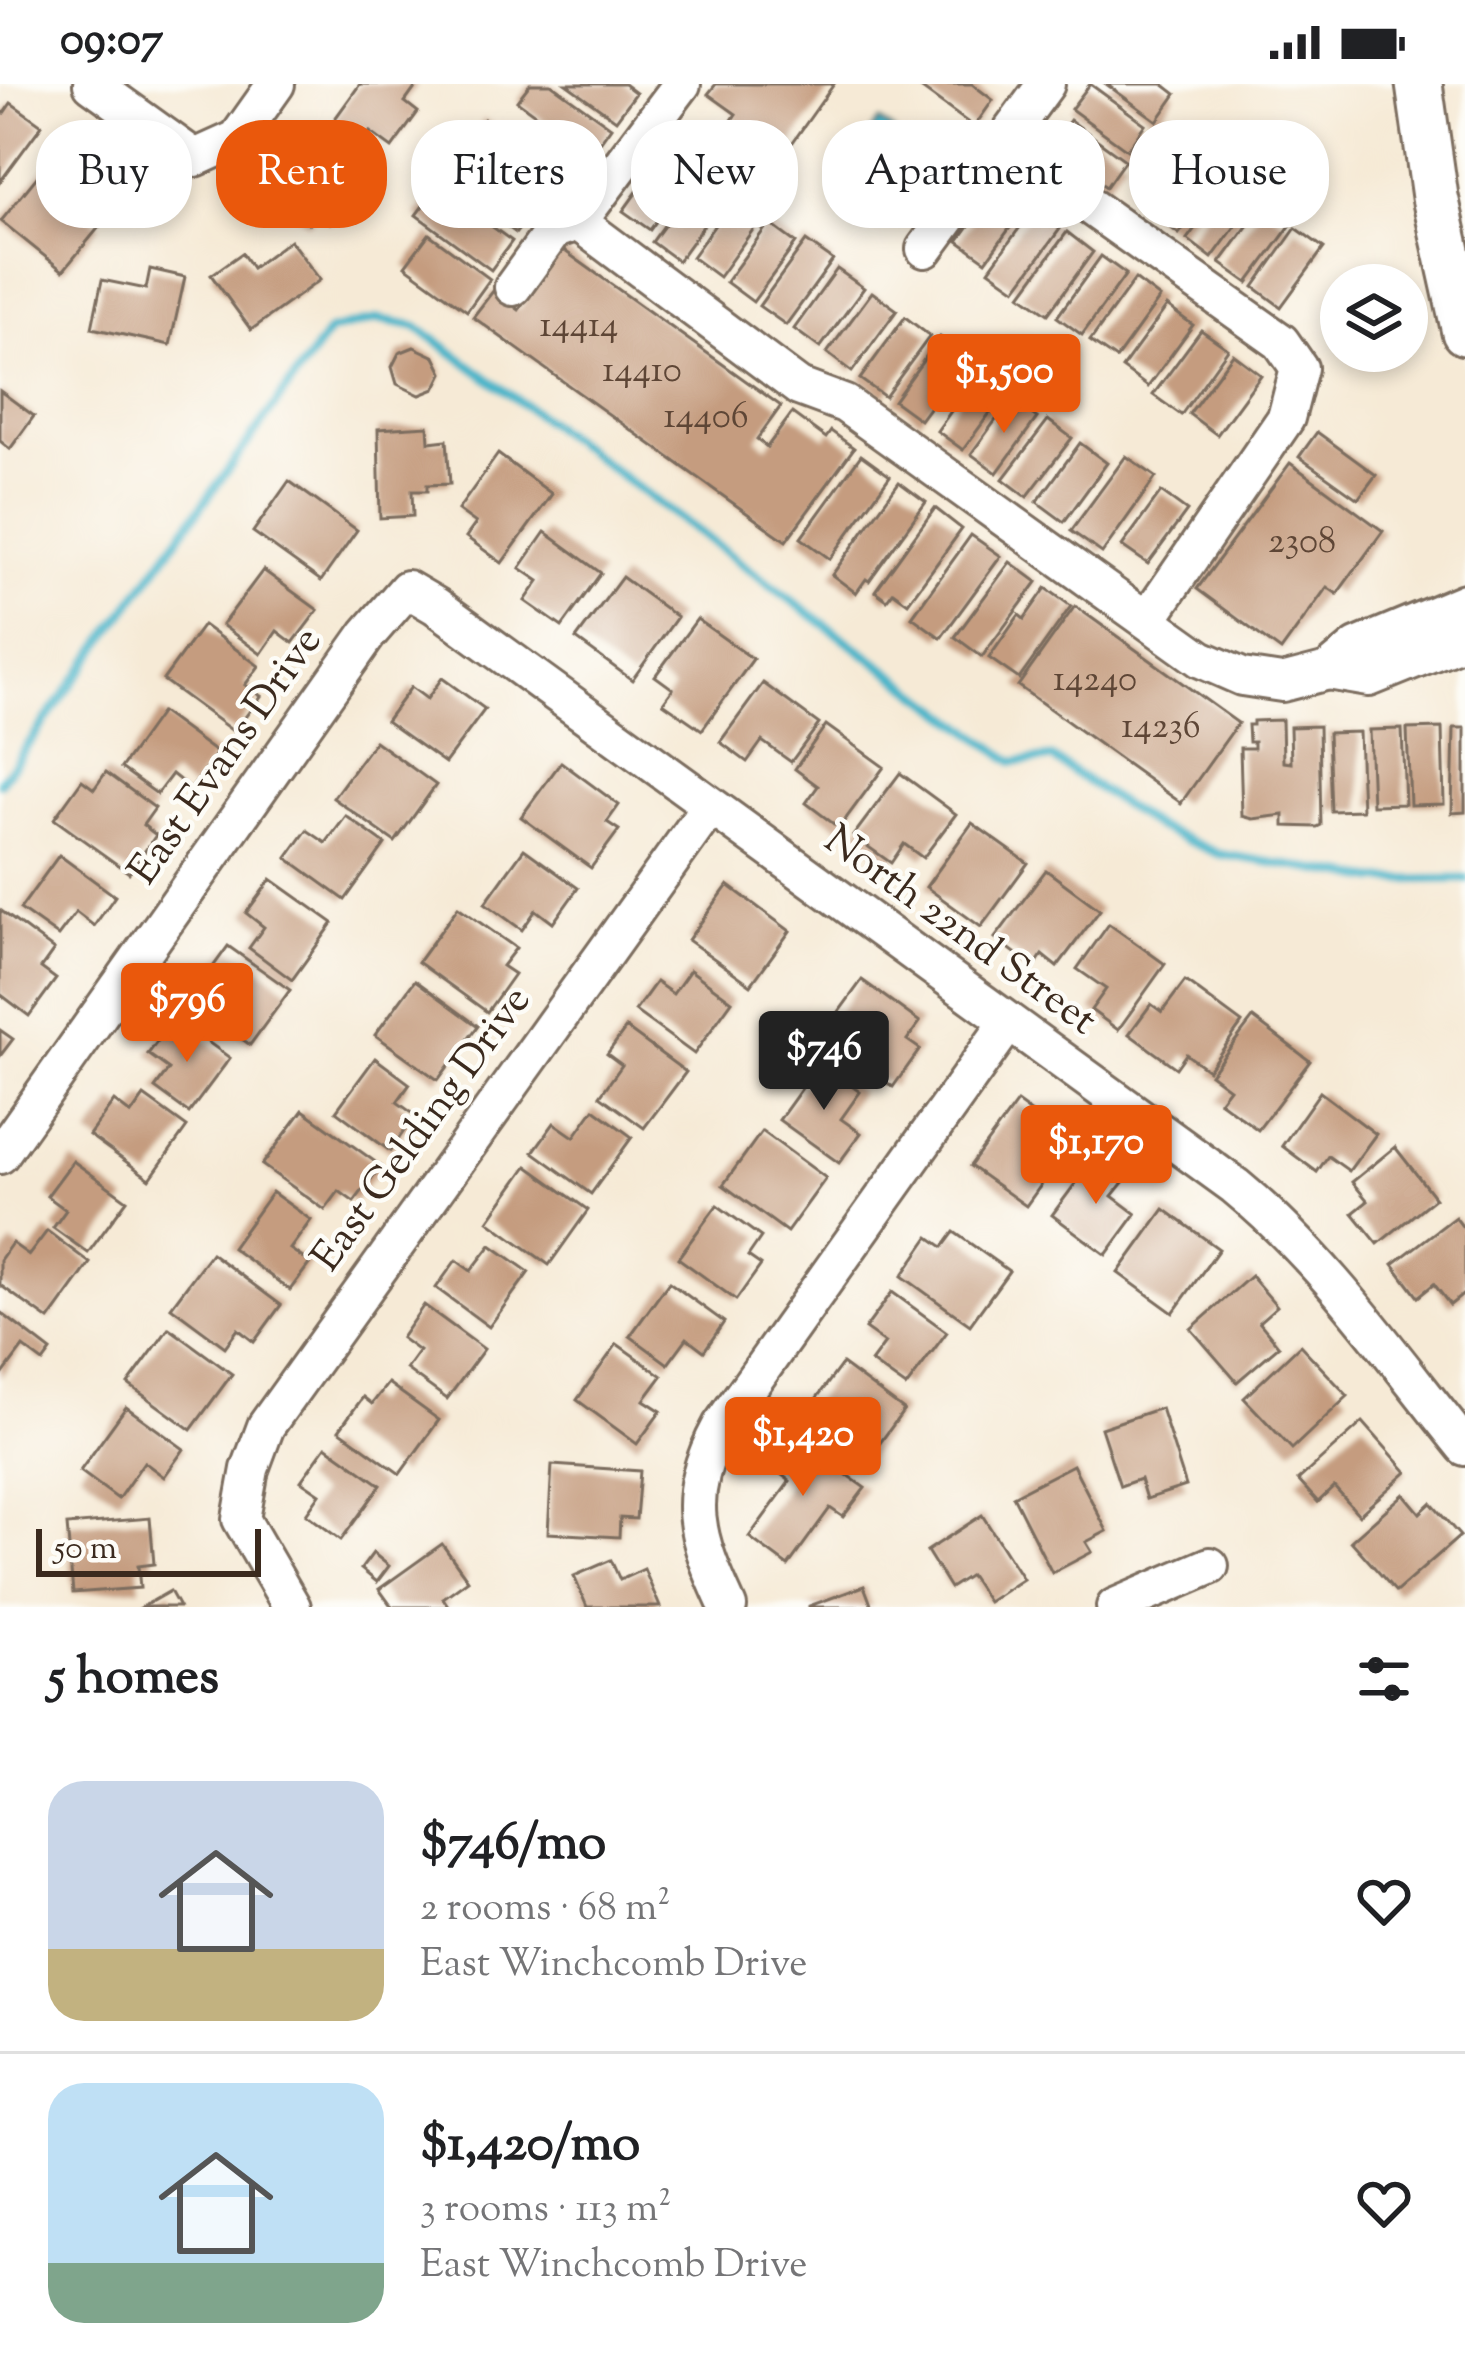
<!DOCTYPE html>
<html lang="en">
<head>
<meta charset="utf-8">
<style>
	body { margin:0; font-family:"Sorts Mill Goudy",serif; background:#f2f2f2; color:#202124; height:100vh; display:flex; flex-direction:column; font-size:45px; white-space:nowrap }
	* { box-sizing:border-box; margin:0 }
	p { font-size:39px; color:#757577 }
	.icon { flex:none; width:66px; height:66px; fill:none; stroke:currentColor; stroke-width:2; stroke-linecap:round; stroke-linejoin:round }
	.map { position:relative; height:1523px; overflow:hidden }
	.sheet { display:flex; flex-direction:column; background:#fff; flex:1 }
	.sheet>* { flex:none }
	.banner { position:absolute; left:36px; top:36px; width:1395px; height:108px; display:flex; gap:24px }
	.fabs { position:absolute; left:1320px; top:180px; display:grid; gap:24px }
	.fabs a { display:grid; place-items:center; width:108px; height:108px; border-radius:50%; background:#fff; box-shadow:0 6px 18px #0003; font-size:60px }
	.scale { position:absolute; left:36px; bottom:30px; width:225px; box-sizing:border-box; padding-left:12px; border:6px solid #3b2a1e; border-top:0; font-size:33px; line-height:42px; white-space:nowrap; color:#3b2a1e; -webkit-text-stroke:9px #fdfcf7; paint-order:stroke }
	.price { position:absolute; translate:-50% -102px; padding:0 27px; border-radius:12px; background:#ea580c; color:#fff; font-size:39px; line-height:78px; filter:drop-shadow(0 3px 6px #0008) }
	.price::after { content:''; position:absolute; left:50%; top:72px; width:36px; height:27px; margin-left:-18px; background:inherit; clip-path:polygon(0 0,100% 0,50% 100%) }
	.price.current { background:#222; color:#fff }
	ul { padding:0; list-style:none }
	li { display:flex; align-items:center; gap:36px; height:300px; padding:0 48px }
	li+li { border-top:3px solid #e0e0e0 }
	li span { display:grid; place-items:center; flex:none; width:336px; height:240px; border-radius:36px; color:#555 }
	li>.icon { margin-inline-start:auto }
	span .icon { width:144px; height:144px; fill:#fffc; stroke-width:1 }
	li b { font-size:51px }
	h2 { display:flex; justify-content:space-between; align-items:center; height:144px; padding:0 48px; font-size:51px }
	.chip { padding:0 42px; border-radius:48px; background:#fff; box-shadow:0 6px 18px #0003; font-size:42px; line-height:108px }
	.chip.current { background:#ea580c; color:#fff }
	.status { display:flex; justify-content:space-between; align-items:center; height:84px; padding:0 60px; background:#fff; direction:ltr }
	.status svg { height:33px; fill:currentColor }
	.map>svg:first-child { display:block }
</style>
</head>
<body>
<div class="status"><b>09:07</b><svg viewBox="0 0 49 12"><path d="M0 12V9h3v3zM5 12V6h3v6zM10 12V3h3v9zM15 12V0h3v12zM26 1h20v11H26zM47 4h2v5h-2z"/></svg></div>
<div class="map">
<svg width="1465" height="1523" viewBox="0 0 1465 1523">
	<rect width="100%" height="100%" fill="#fdfcf7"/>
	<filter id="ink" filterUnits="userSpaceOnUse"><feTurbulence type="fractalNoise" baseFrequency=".00833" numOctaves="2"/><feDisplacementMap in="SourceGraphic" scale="24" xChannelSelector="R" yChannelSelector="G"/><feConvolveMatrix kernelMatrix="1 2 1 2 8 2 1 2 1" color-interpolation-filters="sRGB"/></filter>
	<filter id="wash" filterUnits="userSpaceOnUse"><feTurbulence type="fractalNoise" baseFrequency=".004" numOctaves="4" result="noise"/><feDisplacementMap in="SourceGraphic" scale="48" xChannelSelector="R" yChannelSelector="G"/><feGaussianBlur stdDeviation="2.7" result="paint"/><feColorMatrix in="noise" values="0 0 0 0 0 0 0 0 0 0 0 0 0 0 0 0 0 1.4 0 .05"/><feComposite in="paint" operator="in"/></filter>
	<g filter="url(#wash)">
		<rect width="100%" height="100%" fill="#f6ead6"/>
		<path fill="#4bb5c9" stroke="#437074" stroke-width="3" d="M 879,37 L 895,48 L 900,81 L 887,101 L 868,88 L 873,84 L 866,53 Z"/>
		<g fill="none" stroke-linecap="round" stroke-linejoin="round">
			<path stroke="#4bb5c9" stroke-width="9" d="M 0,699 L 329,247 L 378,235 L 416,242 L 1013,678 L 1052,674 L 1156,743 L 1219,770 L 1377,796 L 1465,795"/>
		</g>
		<g id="blocks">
			<g fill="#c59c7f">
				<path d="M 360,0 L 418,0 L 405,18 L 418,28 L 392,64 L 370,48 L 364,58 L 334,36 Z"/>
				<path d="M 530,0 L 551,0 L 611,43 L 591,71 L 517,17 Z"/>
				<path d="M 566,0 L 624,0 L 636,9 L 616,36 Z"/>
				<path d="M 716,0 L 834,0 L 783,72 L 732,36 L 736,30 L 708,10 Z"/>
				<path d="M 915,0 L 972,0 L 993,16 L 974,43 Z"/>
				<path d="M 1090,0 L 1145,40 L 1127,66 L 1071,25 Z"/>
				<path d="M 1106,0 L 1163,0 L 1176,10 L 1157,37 Z"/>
				<path d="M 11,19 L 42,41 L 0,98 L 0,27 L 4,29 Z"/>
				<path d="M 484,35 L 560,88 L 541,116 L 465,63 Z"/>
				<path d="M 1070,36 L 1125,76 L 1106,103 L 1050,63 Z"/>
				<path d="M 323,43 L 359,70 L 342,93 L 356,104 L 330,139 L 317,130 L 309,140 L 272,113 Z"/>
				<path d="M 672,59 L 699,78 L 650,146 L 623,127 Z"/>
				<path d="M 461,69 L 536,123 L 516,149 L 442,96 Z"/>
				<path d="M 1193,73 L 1220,94 L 1179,150 L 1151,129 Z"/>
				<path d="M 49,78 L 77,101 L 66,115 L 100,142 L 63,187 L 1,137 Z"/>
				<path d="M 704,87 L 729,106 L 678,177 L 652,158 Z"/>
				<path d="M 1231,95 L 1256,114 L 1212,174 L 1187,155 Z"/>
				<path d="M 437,103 L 512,157 L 491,186 L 416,131 Z"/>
				<path d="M 997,103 L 1025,123 L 986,177 L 958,157 Z"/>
				<path d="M 735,113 L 762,133 L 719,193 L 692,173 Z"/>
				<path d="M 1262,122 L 1290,142 L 1248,199 L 1220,179 Z"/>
				<path d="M 1033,125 L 1060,145 L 1016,205 L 989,186 Z"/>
				<path d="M 769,139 L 796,159 L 753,218 L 726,198 Z"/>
				<path d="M 1296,144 L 1324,164 L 1281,223 L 1254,203 Z"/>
				<path d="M 1067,148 L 1093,168 L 1048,230 L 1021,211 Z"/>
				<path d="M 429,150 L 490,195 L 467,227 L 405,182 Z"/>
				<path d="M 290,156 L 320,196 L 251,246 L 211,191 L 242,169 L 252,184 Z"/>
				<path d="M 806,157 L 833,176 L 786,241 L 759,222 Z"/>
				<path d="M 562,165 L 781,322 L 757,355 L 767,363 L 792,329 L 826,354 L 831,347 L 854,364 L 786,457 L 473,233 L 493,207 L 519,226 Z"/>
				<path d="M 1101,172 L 1126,190 L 1082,251 L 1057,233 Z"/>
				<path d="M 150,185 L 185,193 L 170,261 L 92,244 L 102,196 L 146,205 Z"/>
				<path d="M 837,185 L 864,204 L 820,264 L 794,245 Z"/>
				<path d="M 1135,195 L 1160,214 L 1116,275 L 1090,257 Z"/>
				<path d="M 872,208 L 897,226 L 852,288 L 827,269 Z"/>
				<path d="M 1167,222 L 1193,241 L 1148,303 L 1122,284 Z"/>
				<path d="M 905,233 L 930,252 L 885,313 L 860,295 Z"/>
				<path d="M 1201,246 L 1228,265 L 1181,331 L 1153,311 Z"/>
				<path d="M 940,253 L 967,273 L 920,336 L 894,317 Z"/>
				<path d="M 414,263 L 435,273 L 443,289 L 435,305 L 420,311 L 397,300 L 392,283 L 399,269 Z"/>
				<path d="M 1233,270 L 1261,291 L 1217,351 L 1189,330 Z"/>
				<path d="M 979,288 L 1006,307 L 963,366 L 937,347 Z"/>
				<path d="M 0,307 L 34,332 L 10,365 L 0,357 Z"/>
				<path d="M 1011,315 L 1037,334 L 997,389 L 971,370 Z"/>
				<path d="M 1048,336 L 1072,354 L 1027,413 L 1003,395 Z"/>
				<path d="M 428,342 L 429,358 L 447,356 L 450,400 L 427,401 L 427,407 L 412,407 L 413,432 L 380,434 L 378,345 Z"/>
				<path d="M 1317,348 L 1376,391 L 1358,415 L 1299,373 Z"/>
				<path d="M 1080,359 L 1107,379 L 1064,438 L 1037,418 Z"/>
				<path d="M 498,370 L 552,410 L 502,479 L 466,453 L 476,439 L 458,426 Z"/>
				<path d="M 861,371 L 890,392 L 830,475 L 801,454 Z"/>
				<path d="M 1126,372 L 1156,393 L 1102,469 L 1071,447 Z"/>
				<path d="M 1290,379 L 1383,447 L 1337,510 L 1327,503 L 1281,567 L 1197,505 Z"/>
				<path d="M 289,397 L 357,446 L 321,497 L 253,448 Z"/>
				<path d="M 899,398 L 926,418 L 869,497 L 866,495 L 856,509 L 832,491 Z"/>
				<path d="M 1161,408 L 1187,427 L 1148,480 L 1122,462 Z"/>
				<path d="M 935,424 L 962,445 L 908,519 L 893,508 L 887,516 L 875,507 Z"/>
				<path d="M 545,448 L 601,489 L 562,543 L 525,517 L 539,497 L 520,484 Z"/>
				<path d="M 971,451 L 1001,472 L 941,554 L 912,533 Z"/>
				<path d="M 1010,478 L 1037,498 L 982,573 L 955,553 Z"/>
				<path d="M 263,486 L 318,526 L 293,559 L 277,547 L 261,570 L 222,541 Z"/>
				<path d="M 622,493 L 677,533 L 632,596 L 576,555 Z"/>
				<path d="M 1046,504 L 1071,522 L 1019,595 L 989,574 L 1019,531 L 1024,535 Z"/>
				<path d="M 1075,522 L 1238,639 L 1181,719 L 1018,602 Z"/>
				<path d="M 697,535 L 753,575 L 702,646 L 663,619 L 673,605 L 655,592 Z"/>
				<path d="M 203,541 L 259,582 L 245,601 L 261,612 L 234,648 L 163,596 Z"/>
				<path d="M 442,594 L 485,625 L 445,679 L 386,637 L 411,603 L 427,615 Z"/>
				<path d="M 763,599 L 819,640 L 791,678 L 762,657 L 747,678 L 720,658 Z"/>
				<path d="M 161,628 L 217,669 L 191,705 L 172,690 L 157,710 L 121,684 Z"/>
				<path d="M 1282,636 L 1283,678 L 1291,679 L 1290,643 L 1319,642 L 1321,741 L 1317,743 L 1284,742 L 1284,731 L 1253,735 L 1242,732 L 1240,664 L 1254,664 L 1254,658 L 1249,658 L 1248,641 L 1253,641 L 1253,637 Z"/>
				<path d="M 826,641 L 884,683 L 839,744 L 806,719 L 818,702 L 795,685 Z"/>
				<path d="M 1442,644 L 1444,720 L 1410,721 L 1407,645 Z"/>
				<path d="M 1454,644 L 1465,644 L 1465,728 L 1452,729 Z"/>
				<path d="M 1402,645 L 1405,720 L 1372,721 L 1369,646 Z"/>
				<path d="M 1359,648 L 1362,726 L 1331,727 L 1328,649 Z"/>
				<path d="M 375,657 L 436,701 L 395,758 L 333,714 Z"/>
				<path d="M 561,678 L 619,721 L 607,738 L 619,746 L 591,784 L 521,733 Z"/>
				<path d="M 106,688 L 155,724 L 143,741 L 156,751 L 129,789 L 54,735 L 82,696 L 94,705 Z"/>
				<path d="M 900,689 L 956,730 L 923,774 L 904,760 L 891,779 L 853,752 Z"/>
				<path d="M 346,732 L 385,760 L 345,816 L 287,774 L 307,746 L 326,759 Z"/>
				<path d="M 972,739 L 1028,779 L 981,843 L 926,803 Z"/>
				<path d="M 524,765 L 578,804 L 553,839 L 536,826 L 522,846 L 485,819 Z"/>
				<path d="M 59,771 L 115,812 L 94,842 L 76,828 L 58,852 L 20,825 Z"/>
				<path d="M 1046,786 L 1100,826 L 1057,883 L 1042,871 L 1034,883 L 995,854 Z"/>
				<path d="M 271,795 L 333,839 L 292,896 L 249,864 L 264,843 L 246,829 Z"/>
				<path d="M 728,801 L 790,847 L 751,901 L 688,856 Z"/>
				<path d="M 458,823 L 516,864 L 502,882 L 514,890 L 487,928 L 418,878 Z"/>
				<path d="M 0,826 L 54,866 L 41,884 L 56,895 L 29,932 L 0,910 Z"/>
				<path d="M 1109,840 L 1165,880 L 1118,946 L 1091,926 L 1106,905 L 1077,885 Z"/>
				<path d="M 228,862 L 290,906 L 250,961 L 189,916 Z"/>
				<path d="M 690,886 L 732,917 L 694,970 L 635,927 L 656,898 L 673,910 Z"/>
				<path d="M 415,896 L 478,942 L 438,996 L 375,951 Z"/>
				<path d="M 862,896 L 920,938 L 907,956 L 920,965 L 893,1003 L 822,951 Z"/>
				<path d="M 1185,897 L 1242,939 L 1208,986 L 1186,970 L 1176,984 L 1129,950 L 1151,920 L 1162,928 Z"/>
				<path d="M 175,934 L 230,974 L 189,1029 L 155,1004 L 169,985 L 148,970 Z"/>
				<path d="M 1253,934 L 1310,977 L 1258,1046 L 1219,1017 L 1229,1004 L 1210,990 Z"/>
				<path d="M 626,944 L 686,988 L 644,1044 L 600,1012 L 622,981 L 607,970 Z"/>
				<path d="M 0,946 L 13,955 L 0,972 Z"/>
				<path d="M 375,974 L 410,1000 L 397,1018 L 415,1031 L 390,1067 L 336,1027 Z"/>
				<path d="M 820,979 L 860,1008 L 841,1035 L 861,1049 L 839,1079 L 779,1036 Z"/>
				<path d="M 1320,1008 L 1376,1050 L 1349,1087 L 1328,1072 L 1317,1088 L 1282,1062 Z"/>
				<path d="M 144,1012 L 187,1043 L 150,1095 L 89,1051 L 114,1017 L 131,1030 Z"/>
				<path d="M 1017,1018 L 1072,1058 L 1026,1122 L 970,1082 Z"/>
				<path d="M 594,1025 L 632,1053 L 591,1110 L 533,1068 L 554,1039 L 574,1053 Z"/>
				<path d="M 303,1026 L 381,1082 L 354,1118 L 339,1107 L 325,1126 L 262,1081 Z"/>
				<path d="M 762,1047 L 826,1094 L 787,1148 L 723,1101 Z"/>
				<path d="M 1395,1063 L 1435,1114 L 1378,1160 L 1353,1129 L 1368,1117 L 1352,1098 Z"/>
				<path d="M 1095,1073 L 1125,1096 L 1112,1112 L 1136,1130 L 1106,1171 L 1052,1131 Z"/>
				<path d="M 73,1077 L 127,1116 L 88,1169 L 53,1144 L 66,1126 L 47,1112 Z"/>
				<path d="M 527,1082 L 588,1126 L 549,1181 L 488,1137 Z"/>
				<path d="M 272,1108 L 311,1136 L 290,1165 L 310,1179 L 290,1206 L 232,1164 Z"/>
				<path d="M 717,1121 L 761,1153 L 748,1172 L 761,1181 L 736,1216 L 678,1174 Z"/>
				<path d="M 1164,1125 L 1219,1165 L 1173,1229 L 1118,1189 Z"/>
				<path d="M 1455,1133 L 1465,1146 L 1465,1209 L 1450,1221 L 1434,1200 L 1418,1213 L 1393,1180 Z"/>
				<path d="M 47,1147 L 90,1179 L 49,1236 L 0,1201 L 0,1176 L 12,1159 L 29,1171 Z"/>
				<path d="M 954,1148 L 1009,1187 L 970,1241 L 902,1192 L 929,1153 L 943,1163 Z"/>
				<path d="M 491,1161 L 529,1188 L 489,1243 L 436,1204 L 456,1176 L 471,1187 Z"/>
				<path d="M 211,1169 L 281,1221 L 254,1258 L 238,1245 L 225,1263 L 171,1223 Z"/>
				<path d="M 1251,1192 L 1277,1222 L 1259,1238 L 1279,1262 L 1237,1298 L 1191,1245 Z"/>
				<path d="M 669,1198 L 724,1238 L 704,1267 L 687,1254 L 668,1280 L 630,1252 Z"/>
				<path d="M 892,1208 L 947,1248 L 906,1303 L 871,1278 L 885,1259 L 865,1245 Z"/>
				<path d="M 424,1221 L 484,1265 L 447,1315 L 406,1285 L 419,1267 L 401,1254 Z"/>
				<path d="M 0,1228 L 51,1267 L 43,1278 L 23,1263 L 0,1294 Z"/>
				<path d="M 169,1244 L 232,1290 L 191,1346 L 128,1300 Z"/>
				<path d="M 617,1260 L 662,1292 L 644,1316 L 661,1327 L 637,1360 L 577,1316 Z"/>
				<path d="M 1300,1261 L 1348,1312 L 1292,1365 L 1244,1314 Z"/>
				<path d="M 842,1280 L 904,1326 L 864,1381 L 801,1335 Z"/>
				<path d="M 388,1299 L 439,1336 L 400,1390 L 339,1346 L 363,1313 L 372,1320 Z"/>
				<path d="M 126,1323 L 184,1365 L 164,1393 L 144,1378 L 118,1415 L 80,1387 Z"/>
				<path d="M 1161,1324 L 1186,1402 L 1146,1415 L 1140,1395 L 1120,1402 L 1101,1344 Z"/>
				<path d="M 1363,1338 L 1407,1388 L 1359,1431 L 1334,1403 L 1318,1418 L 1298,1396 Z"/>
				<path d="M 789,1349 L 865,1404 L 843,1433 L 830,1424 L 788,1482 L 749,1453 L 790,1397 L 766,1379 Z"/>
				<path d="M 326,1362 L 381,1401 L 341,1456 L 306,1430 L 320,1410 L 301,1397 Z"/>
				<path d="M 552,1381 L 640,1387 L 636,1435 L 620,1434 L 619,1453 L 548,1449 Z"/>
				<path d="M 1073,1381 L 1107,1447 L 1086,1458 L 1092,1468 L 1052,1489 L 1013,1412 Z"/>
				<path d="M 1404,1410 L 1420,1429 L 1431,1419 L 1460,1452 L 1396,1508 L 1351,1457 Z"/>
				<path d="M 982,1431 L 1023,1495 L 988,1518 L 970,1491 L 950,1504 L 927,1467 Z"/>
				<path d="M 150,1434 L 154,1480 L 138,1482 L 140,1504 L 73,1509 L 67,1441 Z"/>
				<path d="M 442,1460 L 468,1496 L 443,1514 L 449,1523 L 392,1523 L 379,1505 Z"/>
				<path d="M 373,1469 L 389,1482 L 377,1498 L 361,1485 Z"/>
				<path d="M 611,1476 L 620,1496 L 644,1485 L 660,1523 L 587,1523 L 574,1492 Z"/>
				<path d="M 864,1502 L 872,1523 L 809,1523 L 809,1522 Z"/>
				<path d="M 170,1507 L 179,1523 L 142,1523 Z"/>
			</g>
		</g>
	</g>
	<g filter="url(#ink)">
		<use href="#blocks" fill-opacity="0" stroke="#7c6d5e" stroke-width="3"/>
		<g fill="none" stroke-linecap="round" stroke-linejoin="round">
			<g stroke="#7c6d5e" stroke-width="42">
				<g id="minor">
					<path d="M 92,0 L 195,74 L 237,55 L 276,0"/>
					<path d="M 1002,60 L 1281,258 L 1299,284 L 1286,334 L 1148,535"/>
					<path d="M 578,138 L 799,303 L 845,320 L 1201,575 L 1242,593 L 1282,599 L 1328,587 L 1357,563 L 1465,518"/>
					<path d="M 925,165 L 1046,0"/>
					<path d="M 513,203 L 554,146 L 578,138 L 682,0"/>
					<path d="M 1328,587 L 1369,594 L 1465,555"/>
					<path d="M 0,1071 L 368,550 L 407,505 L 436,522 L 1235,1102 C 1325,1176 1392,1273 1465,1363"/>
					<path d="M 292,1523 L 241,1435 L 250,1385 L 266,1342 L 709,724"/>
					<path d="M 728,1523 C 695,1452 682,1414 721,1342 L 1008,939"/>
					<path d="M 1115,1523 L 1210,1482"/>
				</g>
			</g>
			<g stroke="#7c6d5e" stroke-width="51">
				<path id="major" d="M 1419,0 L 1435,113 L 1465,248"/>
			</g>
			<use href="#minor" stroke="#fff" stroke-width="36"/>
			<use href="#major" stroke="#fff" stroke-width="45"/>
		</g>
	</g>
	<g text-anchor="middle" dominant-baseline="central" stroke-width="9" stroke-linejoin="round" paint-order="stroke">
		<g font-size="36" fill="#5e4636">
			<text x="579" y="243">14414</text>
			<text x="642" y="288">14410</text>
			<text x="706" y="334">14406</text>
			<text x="1302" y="459">2308</text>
			<text x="1095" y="597">14240</text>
			<text x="1161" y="644">14236</text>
		</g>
		<g font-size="42" fill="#3b2a1e" stroke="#fdfcf7">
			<text transform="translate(227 673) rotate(-55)">East Evans Drive</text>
			<text transform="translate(959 848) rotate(36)">North 22nd Street</text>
			<text transform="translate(423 1046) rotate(-54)">East Gelding Drive</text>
		</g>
	</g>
</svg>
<div class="fabs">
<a><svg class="icon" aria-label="layers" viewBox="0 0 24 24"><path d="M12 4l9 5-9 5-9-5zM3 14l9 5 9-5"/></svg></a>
</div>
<div class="scale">50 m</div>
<b class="price" style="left:1004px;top:352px">$1,500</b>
<b class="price" style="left:187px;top:981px">$796</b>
<b class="price current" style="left:824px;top:1029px">$746</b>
<b class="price" style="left:1096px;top:1123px">$1,170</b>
<b class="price" style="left:803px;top:1415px">$1,420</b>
<div class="banner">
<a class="chip">Buy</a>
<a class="chip current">Rent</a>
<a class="chip">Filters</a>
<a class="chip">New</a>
<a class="chip">Apartment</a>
<a class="chip">House</a>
</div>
</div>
<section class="sheet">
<h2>5 homes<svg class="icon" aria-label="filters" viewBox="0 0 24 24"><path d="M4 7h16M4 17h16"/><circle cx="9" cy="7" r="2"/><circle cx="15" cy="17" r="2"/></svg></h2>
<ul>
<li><span style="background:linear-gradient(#c9d6e8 70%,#c2b280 0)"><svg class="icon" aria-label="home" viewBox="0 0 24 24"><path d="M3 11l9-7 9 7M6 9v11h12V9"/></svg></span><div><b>$746/mo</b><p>2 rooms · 68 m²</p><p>East Winchcomb Drive</p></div><svg class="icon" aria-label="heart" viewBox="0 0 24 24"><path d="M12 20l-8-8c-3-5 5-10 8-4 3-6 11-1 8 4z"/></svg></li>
<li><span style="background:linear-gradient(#bfe0f5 75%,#7fa58c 0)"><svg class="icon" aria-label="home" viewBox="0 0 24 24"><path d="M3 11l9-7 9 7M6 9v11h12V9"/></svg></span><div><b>$1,420/mo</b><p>3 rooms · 113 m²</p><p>East Winchcomb Drive</p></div><svg class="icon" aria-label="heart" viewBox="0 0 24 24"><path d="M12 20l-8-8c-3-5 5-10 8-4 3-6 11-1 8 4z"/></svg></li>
</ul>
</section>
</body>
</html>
